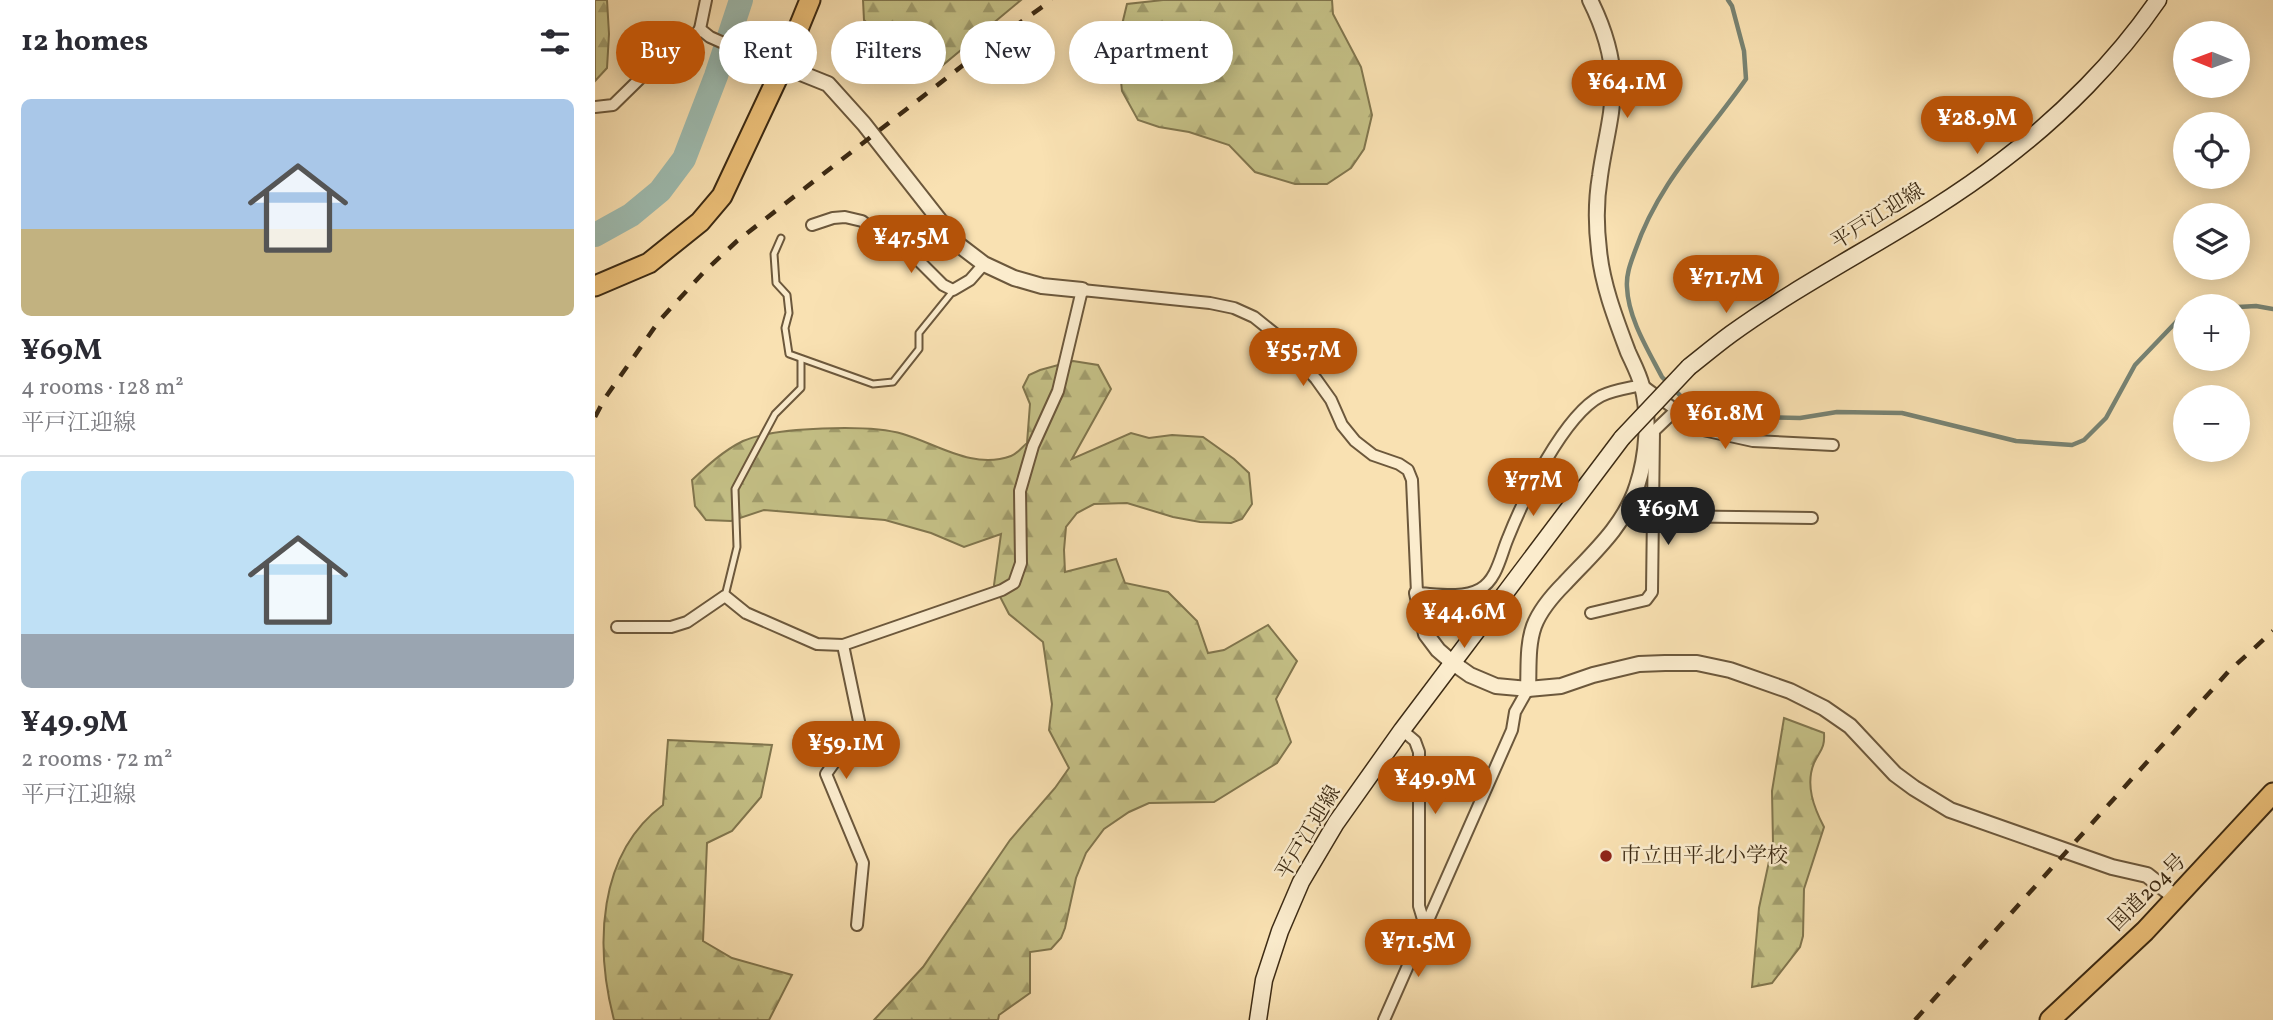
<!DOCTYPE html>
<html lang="en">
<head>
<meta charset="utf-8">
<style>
	body { margin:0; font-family:Vollkorn,"Noto Serif JP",serif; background:#f7f7f7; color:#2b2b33; height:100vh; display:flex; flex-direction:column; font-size:26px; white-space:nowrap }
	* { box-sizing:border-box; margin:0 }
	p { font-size:23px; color:#7c7c81 }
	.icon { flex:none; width:38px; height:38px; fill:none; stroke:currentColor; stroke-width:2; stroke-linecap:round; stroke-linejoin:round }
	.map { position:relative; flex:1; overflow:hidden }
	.details { display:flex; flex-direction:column; background:#fff; width:595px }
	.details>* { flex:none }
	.top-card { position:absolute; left:21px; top:21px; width:665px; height:63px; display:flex; gap:14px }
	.needle { width:46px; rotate:271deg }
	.tools { position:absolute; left:1578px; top:21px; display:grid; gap:14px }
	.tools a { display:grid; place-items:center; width:77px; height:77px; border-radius:50%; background:#fff; box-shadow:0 4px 18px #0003; font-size:35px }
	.price { position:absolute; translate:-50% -60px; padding:0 16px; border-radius:24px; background:#b45309; color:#fff; font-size:23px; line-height:46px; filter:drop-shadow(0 2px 4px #0008) }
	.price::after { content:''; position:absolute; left:50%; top:42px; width:21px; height:16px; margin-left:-10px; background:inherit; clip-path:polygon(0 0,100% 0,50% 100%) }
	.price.selected { background:#222; color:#fff }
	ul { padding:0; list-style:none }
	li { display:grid; align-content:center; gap:14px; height:371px; padding:0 21px }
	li+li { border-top:2px solid #e1e1e2 }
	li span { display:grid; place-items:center; height:217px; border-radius:10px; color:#555 }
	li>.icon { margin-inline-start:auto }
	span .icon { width:126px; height:126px; fill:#fffc; stroke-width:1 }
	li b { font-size:30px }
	h2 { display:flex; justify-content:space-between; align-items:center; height:84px; padding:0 21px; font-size:30px }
	.chip { padding:0 24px; border-radius:32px; background:#fff; box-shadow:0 4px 18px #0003; font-size:24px; line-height:63px }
	.chip.selected { background:#b45309; color:#fff }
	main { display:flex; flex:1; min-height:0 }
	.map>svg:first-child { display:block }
</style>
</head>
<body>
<main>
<section class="details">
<h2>12 homes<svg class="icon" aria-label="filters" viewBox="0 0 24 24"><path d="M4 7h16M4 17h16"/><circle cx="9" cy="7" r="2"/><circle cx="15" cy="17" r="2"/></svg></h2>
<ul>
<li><span style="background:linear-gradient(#a9c7e8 60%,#c2b280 0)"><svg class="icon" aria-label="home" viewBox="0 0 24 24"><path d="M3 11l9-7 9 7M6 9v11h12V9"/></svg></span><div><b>¥69M</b><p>4 rooms · 128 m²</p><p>平戸江迎線</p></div></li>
<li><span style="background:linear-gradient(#bfe0f5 75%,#9aa5b1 0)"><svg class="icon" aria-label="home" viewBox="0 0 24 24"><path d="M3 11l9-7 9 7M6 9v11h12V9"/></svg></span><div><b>¥49.9M</b><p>2 rooms · 72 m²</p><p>平戸江迎線</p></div></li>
</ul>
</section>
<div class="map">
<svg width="1678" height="1020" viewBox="0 0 1678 1020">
	<defs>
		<pattern id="forest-firs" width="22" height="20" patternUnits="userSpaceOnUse" patternTransform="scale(1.75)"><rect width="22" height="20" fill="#c5c187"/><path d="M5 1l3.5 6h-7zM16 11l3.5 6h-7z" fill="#a19d6d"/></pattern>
	</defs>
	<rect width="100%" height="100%" fill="#f9e1b2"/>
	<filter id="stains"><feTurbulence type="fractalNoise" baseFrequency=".00286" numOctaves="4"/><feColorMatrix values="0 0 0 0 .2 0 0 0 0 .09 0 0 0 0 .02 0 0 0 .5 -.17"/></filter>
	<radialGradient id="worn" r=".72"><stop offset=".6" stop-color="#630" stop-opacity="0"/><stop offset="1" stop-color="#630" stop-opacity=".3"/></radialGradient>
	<g fill="url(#forest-firs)" stroke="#81764e" stroke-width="2">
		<path d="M 0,0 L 12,0 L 14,34 L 12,68 L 0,81 Z"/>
		<path d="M 268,0 L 426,0 L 336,75 L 311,79 L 293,44 L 269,20 Z"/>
		<path d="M 568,0 L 737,0 L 738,14 L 766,67 L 777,115 L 769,149 L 756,168 L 732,184 L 700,184 L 660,172 L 634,145 L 594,132 L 564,127 L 543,120 L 527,91 L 524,61 L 526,51 L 524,37 L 532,4 Z"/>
		<path d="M 478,361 L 503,365 L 516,389 L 477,459 L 536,433 L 554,438 L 577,435 L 608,437 L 639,459 L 654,473 L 657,504 L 647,519 L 636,523 L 605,522 L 578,517 L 532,503 L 499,504 L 482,513 L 471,527 L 469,550 L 470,572 L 521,559 L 530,583 L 573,592 L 602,621 L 613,653 L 629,650 L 673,625 L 702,661 L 681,699 L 696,742 L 682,763 L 619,802 L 554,803 L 534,812 L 509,829 L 491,853 L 481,878 L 470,928 L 466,938 L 456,949 L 435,952 L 435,993 L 404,1015 L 403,1020 L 279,1020 L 328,967 L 415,840 L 460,788 L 474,768 L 454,730 L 457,704 L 448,642 L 414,614 L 399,585 L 406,534 L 369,547 L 336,533 L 290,520 L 169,510 L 136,521 L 111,520 L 100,506 L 97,480 C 113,465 128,451 148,441 C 180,427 274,424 308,434 C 342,444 378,470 416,456 C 422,454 427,447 432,443 L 435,404 L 428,387 L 434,375 L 445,370 Z"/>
		<path d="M 1189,718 L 1229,733 C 1230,749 1225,750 1219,763 C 1210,785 1219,808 1229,827 L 1209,889 L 1208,936 L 1205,947 L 1177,983 L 1157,987 L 1164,908 L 1178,843 L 1177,791 Z"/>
		<path d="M 73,740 L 177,745 L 166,797 L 137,831 L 112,843 L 108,941 L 137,958 L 197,975 L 174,1020 L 19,1020 C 0,947 2,854 68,805 Z"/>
	</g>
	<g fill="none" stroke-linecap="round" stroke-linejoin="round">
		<g stroke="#778272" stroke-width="4.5">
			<path d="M 1643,307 L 1661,306 L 1678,309"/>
			<path d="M 1073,383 L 1067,377 C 1053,350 1033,318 1032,287 C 1031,274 1036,262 1040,251 C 1064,181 1110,138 1151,79 L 1149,51 L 1137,6 L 1133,0"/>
			<path d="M 1079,389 L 1099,410 L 1116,416 L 1205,418 L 1242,412 L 1307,413 L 1421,441 L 1477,445 L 1489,440 L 1511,418 L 1540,365 L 1584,319 L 1591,317"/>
		</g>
		<path stroke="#9ebcb1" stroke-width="24" d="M 0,235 L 36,215 L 65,191 L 89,159 L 121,76 L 146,0"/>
		<g stroke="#6c583c" stroke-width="9">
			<g id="service">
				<path d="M 186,238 L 179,254 L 181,283 L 192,295 L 194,313 L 190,328 L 194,354 L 278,384 L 298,382 L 324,349 L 324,333 L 358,291"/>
				<path d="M 130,596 L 142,547 L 140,489 L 180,414 L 206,388 L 206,360"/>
			</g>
		</g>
		<g stroke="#6c583c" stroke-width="14">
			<g id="minor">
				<path d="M 111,0 L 105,29 L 115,37 L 178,65 L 188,66"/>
				<path d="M 0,107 L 18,105 L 68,56 L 89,49 L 105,29"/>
				<path d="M 217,225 L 238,218 L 250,217 L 267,221 L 284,235 L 320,257 L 348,285 L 358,290 L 375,280 L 389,264"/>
				<path d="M 1057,516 L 1217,518"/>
				<path d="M 996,613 L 1051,600 L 1057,592 L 1059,431 L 1081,410"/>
				<path d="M 22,627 L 76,627 L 92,622 L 130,596 L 151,613 L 222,644 L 248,645 L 407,590 L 419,583 L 426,563 L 425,491 L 438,446 L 463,391 L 487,290 L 615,303 L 639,308 L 659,317 L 679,333 L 721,379 L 736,400 L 747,425 L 760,441 L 778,455 L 804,464 L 813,470 L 817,480 L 822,593 C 842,594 867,599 885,589 C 902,580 906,554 913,538 C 928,500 969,415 1006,396 C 1018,390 1034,388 1047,385 L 1108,430 L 1158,441 L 1238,445"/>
				<path d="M 248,645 L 265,726 L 231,774 L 268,863 L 262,925"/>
				<path d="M 807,730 L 820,741 L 824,752 L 824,906 L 830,926"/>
				<path d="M 789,1020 L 917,730 L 920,712 L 933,689"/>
			</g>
		</g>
		<g stroke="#6c583c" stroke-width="18">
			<g id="tertiary">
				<path d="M 188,66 L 233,84 L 269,124 L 364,245 L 389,264 L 419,278 L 447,286 L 487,290"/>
				<path d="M 822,593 L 831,634 L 843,650 L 858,663 L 875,675 L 901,686 L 933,689 L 966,686 L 998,675 L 1044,664 L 1070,663 L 1102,663 L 1135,670 L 1195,691 L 1229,708 L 1255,726 L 1300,774 L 1319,788 L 1355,810 L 1517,867 L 1552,875 L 1580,897"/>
				<path d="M 933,689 C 934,668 932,646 939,626 C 945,610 958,595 970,583 C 997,554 1030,525 1042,486 C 1052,456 1055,417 1047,386 C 1044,374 1038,363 1033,352 C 1021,320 1007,284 1004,250 C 1001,226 1001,200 1005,176 C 1009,145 1019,113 1018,81 C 1017,52 1008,26 995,0"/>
			</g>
		</g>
		<g stroke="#3d2b14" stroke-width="19">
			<g id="secondary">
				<path d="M 1094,367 C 1108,356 1121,345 1136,334 C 1223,271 1323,226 1408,160 C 1466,116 1522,60 1563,0"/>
				<path d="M 663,1020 L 669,980 L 685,931 L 706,882 L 741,823 L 807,730 L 1027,438"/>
			</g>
		</g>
		<g stroke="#3d2b14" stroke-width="23">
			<g id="trunk">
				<path d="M 0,286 L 54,263 L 105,222 L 127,196 L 188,66 L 215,0"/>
				<path d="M 1455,1020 L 1550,931 L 1678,793"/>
			</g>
		</g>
		<use href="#service" stroke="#fbeccd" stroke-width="5"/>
		<use href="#minor" stroke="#fbeccd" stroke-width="10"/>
		<use href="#tertiary" stroke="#fbeccd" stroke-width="14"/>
		<use href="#secondary" stroke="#fbeccd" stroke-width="16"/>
		<use href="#trunk" stroke="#ecc079" stroke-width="19"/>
		<g stroke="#3d2b14" stroke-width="4.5" stroke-dasharray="12 12" stroke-linecap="butt">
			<path d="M 0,417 L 10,398 L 64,321 L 108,273 L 142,241 L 403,38 L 457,0"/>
			<path d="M 1320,1020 L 1633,672 L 1678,631"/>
		</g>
		<g stroke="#3d2b14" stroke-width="19" stroke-linecap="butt">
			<path id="secondary-bridge" d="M 1027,438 L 1094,367"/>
		</g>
		<use href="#secondary-bridge" stroke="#fbeccd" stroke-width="16"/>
	</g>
	<circle fill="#8f2418" stroke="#fbeccd" stroke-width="2.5" cx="1011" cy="856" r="7"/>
	<g text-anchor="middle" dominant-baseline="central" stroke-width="5" stroke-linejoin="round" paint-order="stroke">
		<g font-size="21" fill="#3d2b14" stroke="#fbeccd">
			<text transform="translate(1283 217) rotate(-32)">平戸江迎線</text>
			<text transform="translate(714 833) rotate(-59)">平戸江迎線</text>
			<text transform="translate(1553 893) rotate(-45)">国道204号</text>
		</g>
		<g font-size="21" fill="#3d2b14" stroke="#fbeccd" text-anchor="start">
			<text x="1025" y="856">市立田平北小学校</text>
		</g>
	</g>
	<rect width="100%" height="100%" filter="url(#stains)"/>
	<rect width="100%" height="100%" fill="url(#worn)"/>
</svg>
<div class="tools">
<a><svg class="needle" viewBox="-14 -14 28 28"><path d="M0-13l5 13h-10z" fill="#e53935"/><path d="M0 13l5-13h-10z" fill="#7c7c81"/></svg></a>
<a><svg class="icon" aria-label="locate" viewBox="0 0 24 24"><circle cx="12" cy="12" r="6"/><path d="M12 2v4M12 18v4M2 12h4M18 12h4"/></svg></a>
<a><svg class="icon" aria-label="layers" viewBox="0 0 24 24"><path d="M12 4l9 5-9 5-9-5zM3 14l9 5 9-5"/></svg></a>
<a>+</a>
<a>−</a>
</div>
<b class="price" style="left:1032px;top:120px">¥64.1M</b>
<b class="price" style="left:1382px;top:156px">¥28.9M</b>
<b class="price" style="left:316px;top:275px">¥47.5M</b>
<b class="price" style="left:1131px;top:315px">¥71.7M</b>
<b class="price" style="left:708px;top:388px">¥55.7M</b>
<b class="price" style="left:1130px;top:451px">¥61.8M</b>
<b class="price" style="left:938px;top:518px">¥77M</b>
<b class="price selected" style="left:1073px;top:547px">¥69M</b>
<b class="price" style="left:869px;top:650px">¥44.6M</b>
<b class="price" style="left:251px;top:781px">¥59.1M</b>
<b class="price" style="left:840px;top:816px">¥49.9M</b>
<b class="price" style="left:823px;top:979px">¥71.5M</b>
<div class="top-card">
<a class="chip selected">Buy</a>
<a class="chip">Rent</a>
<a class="chip">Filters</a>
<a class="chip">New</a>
<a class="chip">Apartment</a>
</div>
</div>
</main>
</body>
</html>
